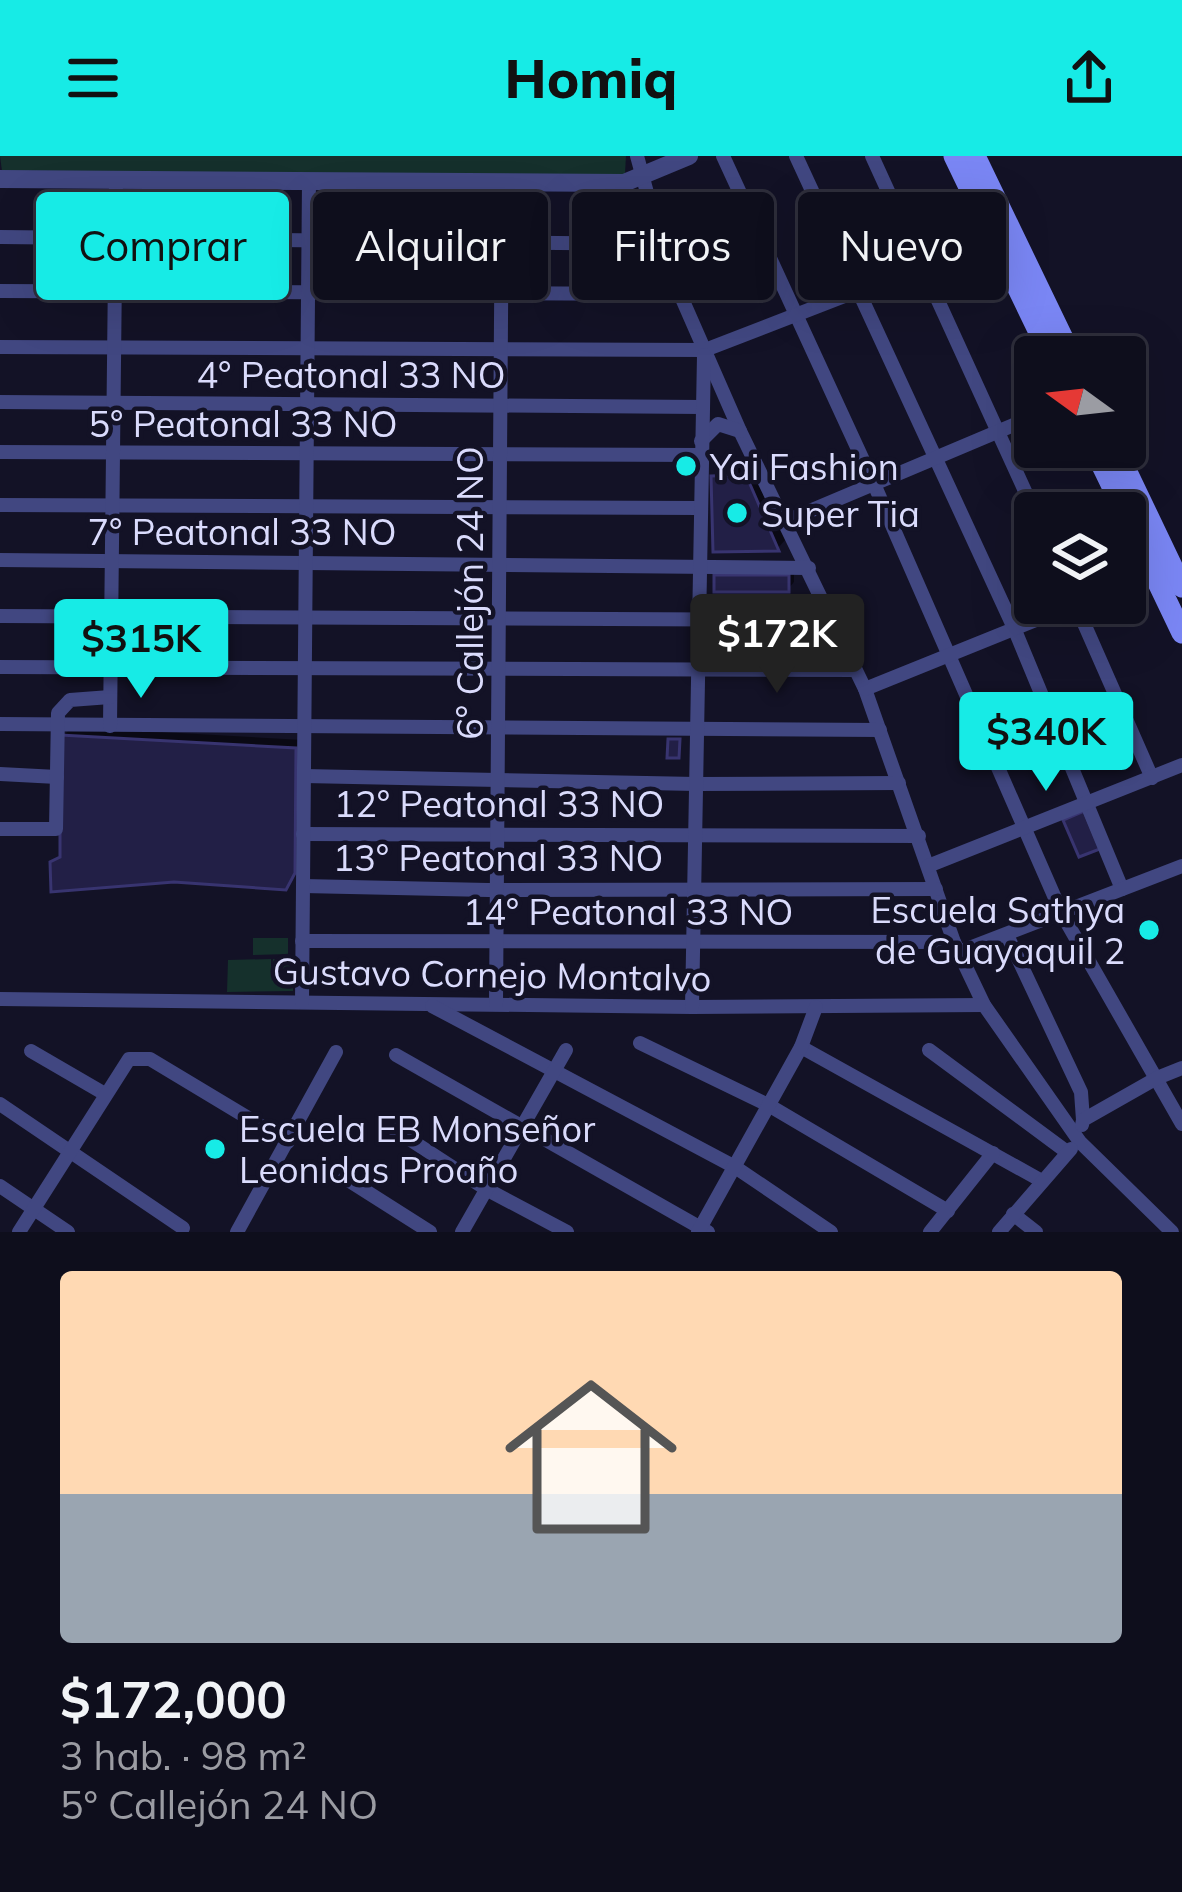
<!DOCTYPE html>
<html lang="es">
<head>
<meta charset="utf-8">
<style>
	body { margin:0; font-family:Mulish,sans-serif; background:#171725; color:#f1f3f6; height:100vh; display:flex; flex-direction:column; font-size:45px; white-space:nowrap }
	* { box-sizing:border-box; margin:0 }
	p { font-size:39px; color:#9b9ca3 }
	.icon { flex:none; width:66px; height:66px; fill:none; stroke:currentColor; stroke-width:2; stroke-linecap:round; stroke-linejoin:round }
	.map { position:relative; height:1076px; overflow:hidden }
	.side { display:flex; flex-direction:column; background:#0e0e1c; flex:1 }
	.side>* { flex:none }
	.hud { position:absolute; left:36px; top:36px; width:1110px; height:108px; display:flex; gap:24px }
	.needle { width:78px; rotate:285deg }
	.buttons { position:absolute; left:1014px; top:180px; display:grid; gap:24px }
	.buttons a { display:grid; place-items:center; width:132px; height:132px; border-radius:12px; background:#0e0e1c; box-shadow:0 12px 48px #0002,0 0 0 3px #2e2e3b; font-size:60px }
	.price { position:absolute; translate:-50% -102px; padding:0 27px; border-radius:12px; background:#17ebe6; color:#111; font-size:39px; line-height:78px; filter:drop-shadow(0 3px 6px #0008) }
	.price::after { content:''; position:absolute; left:50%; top:72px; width:36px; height:27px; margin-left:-18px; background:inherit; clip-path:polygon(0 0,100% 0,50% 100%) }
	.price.selected { background:#222; color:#fff }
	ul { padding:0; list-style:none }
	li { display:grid; align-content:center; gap:24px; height:636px; padding:0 60px }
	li+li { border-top:3px solid #2e2e3b }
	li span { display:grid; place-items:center; height:372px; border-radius:12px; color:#555 }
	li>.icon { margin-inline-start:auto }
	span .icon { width:216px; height:216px; fill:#fffc; stroke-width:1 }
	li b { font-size:51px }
	.chip { padding:0 42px; border-radius:12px; background:#0e0e1c; box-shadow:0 12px 48px #0002,0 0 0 3px #2e2e3b; font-size:42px; line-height:108px }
	.chip.selected { background:#17ebe6; color:#111 }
	header { display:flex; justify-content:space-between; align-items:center; height:156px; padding:0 60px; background:#17ebe6; color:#111; font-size:54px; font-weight:800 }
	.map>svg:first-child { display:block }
</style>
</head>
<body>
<header><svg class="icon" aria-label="menu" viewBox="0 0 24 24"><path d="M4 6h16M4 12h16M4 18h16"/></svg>Homiq<svg class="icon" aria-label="share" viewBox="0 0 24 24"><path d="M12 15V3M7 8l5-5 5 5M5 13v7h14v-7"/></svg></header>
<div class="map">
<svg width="1182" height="1076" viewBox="0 0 1182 1076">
	<rect width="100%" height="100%" fill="#131226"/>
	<g fill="#15302c">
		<path d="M 0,0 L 626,0 L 625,17 L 617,23 L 2,15 Z"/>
		<path d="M 253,782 L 288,782 L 288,798 L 253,799 Z"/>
		<path d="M 271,803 L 271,825 L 273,803 L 293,803 L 293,835 L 227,836 L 228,804 Z"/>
	</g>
	<g fill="#0007">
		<path d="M 754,311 L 786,383 L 778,392 L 716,393 L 715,321 L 723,312 Z"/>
		<path d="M 794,414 L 794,426 L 788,433 L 717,421 L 723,415 Z"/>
		<path d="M 72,571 L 303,584 L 302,706 L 294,722 L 285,731 L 53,707 L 63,698 L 63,580 Z"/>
	</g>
	<g fill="#221f46" stroke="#383470" stroke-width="3">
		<path d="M 746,319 L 779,395 L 713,396 L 711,320 Z"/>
		<rect x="714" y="419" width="75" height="17"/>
		<path d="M 60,579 L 296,592 L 295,717 L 286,734 L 174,726 L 51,736 L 50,706 L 60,701 Z"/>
		<path d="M 668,583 L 680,583 L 679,602 L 667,602 Z"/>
		<path d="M 1084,655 L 1100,693 L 1079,701 L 1063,664 Z"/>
	</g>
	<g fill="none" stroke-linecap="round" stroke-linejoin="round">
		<g stroke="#414781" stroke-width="14">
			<path d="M 637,0 L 661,88 L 680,138 L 740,275 L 865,533 L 954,786 L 984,849 L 1080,986 L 1172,1076"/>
			<path d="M 723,0 L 874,328 L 1062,758 L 1182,968"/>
			<path d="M 796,0 L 1014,472 L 1122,733"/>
			<path d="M 872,0 L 1035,357"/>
			<path d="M 0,81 L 661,88"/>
			<path d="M 0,135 L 680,138"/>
			<path d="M 0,191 L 705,194 L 994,82"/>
			<path d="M 0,246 L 702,251"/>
			<path d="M 701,285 L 718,268 L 740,275"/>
			<path d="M 0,296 L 701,299"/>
			<path d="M 0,349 L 700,352"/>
			<path d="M 786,365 L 1035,260"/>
			<path d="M 0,404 L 809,412"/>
			<path d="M 1125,426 L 1152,414"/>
			<path d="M 1075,447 L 1152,622"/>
			<path d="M 0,460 L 834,464"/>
			<path d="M 0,511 L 855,514"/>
			<path d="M 865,533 L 1078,447"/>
			<path d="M 0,568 L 880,574"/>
			<path d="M 110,570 L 116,24"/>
			<path d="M 0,618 L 57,621"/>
			<path d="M 304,620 L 696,628 L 899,627"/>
			<path d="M 0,673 L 56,673 L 58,557 L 70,544 L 110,541"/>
			<path d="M 303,678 L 919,680"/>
			<path d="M 928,710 L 1182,609"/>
			<path d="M 303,730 L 488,734 L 936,733"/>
			<path d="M 1007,779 L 1081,936 L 1083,964"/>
			<path d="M 302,785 L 954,786"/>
			<path d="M 959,796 L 1182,710"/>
			<path d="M 0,843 L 692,851 L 984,849"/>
			<path d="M 302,846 L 309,25"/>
			<path d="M 496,848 L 502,27"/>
			<path d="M 432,850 L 735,1011 L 831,1076"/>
			<path d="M 692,851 L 704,199"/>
			<path d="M 640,887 L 770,950 L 948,1055"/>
			<path d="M 801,891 L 1042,1025"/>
			<path d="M 929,894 L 1067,996"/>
			<path d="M 31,895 L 105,938"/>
			<path d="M 396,899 L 708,1076"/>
			<path d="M 0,948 L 183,1072"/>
			<path d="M 383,966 L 486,1033 L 567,1076"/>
			<path d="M 1082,969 L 1083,964 L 1157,922 L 1182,912"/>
			<path d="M 345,1022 L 430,1076"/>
			<path d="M 0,1030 L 68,1076"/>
			<path d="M 1013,1058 L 1036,1076"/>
			<path d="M 19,1076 L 129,903 L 150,903 L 288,986"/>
			<path d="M 237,1076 L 336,896"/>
			<path d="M 462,1076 L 566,894"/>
			<path d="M 698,1076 L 801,891 L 816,851"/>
			<path d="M 930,1076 L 993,997"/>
			<path d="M 999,1076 L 1071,993"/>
		</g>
		<path stroke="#414781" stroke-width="18" d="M 0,23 L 624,27 L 689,0"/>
		<g stroke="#7a86f4" stroke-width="21">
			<path d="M 954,0 L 1051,201"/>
			<path d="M 975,0 L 1072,201"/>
			<path d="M 1093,291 L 1125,357"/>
			<path d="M 1115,291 L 1182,431"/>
			<path d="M 1125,358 L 1182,477"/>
		</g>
	</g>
	<g fill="#17ebe6" stroke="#131226" stroke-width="4.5">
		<circle cx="686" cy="310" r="12"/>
		<circle cx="737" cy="357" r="12"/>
		<circle cx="1149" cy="774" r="12"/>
		<circle cx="215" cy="993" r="12"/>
	</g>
	<g text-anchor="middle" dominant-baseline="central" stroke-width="9" stroke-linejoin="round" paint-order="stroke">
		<g font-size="36" fill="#dadbfc" stroke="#131226">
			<text x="351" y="218">4° Peatonal 33 NO</text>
			<text x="243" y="267">5° Peatonal 33 NO</text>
			<text x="242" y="375">7° Peatonal 33 NO</text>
			<text transform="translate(469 437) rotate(-90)">6° Callejón 24 NO</text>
			<text x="499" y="647">12° Peatonal 33 NO</text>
			<text x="498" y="701">13° Peatonal 33 NO</text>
			<text x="628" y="755">14° Peatonal 33 NO</text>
			<text transform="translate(492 818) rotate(1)">Gustavo Cornejo Montalvo</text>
		</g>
		<g font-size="36" fill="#dadbfc" stroke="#131226" text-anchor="start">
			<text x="710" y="310">Yai Fashion</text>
			<text x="761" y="357">Super Tia</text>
			<text x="1125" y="753" text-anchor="end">Escuela Sathya<tspan x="1125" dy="41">de Guayaquil 2</tspan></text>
			<text x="239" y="972">Escuela EB Monseñor<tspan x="239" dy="41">Leonidas Proaño</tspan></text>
		</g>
	</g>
</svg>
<div class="buttons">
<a><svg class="needle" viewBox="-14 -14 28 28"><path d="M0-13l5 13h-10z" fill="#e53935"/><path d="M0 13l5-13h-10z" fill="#9b9ca3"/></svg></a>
<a><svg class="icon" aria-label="layers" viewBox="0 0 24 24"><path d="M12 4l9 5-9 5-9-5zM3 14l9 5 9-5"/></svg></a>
</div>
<b class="price selected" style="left:777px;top:540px">$172K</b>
<b class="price" style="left:141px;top:545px">$315K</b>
<b class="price" style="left:1046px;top:638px">$340K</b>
<div class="hud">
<a class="chip selected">Comprar</a>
<a class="chip">Alquilar</a>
<a class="chip">Filtros</a>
<a class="chip">Nuevo</a>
</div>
</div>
<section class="side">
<ul>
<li><span style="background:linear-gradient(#ffd9b3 60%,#9aa5b1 0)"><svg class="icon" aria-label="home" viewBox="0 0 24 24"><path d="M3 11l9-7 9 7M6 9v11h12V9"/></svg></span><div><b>$172,000</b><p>3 hab. · 98 m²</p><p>5° Callejón 24 NO</p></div></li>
</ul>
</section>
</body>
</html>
